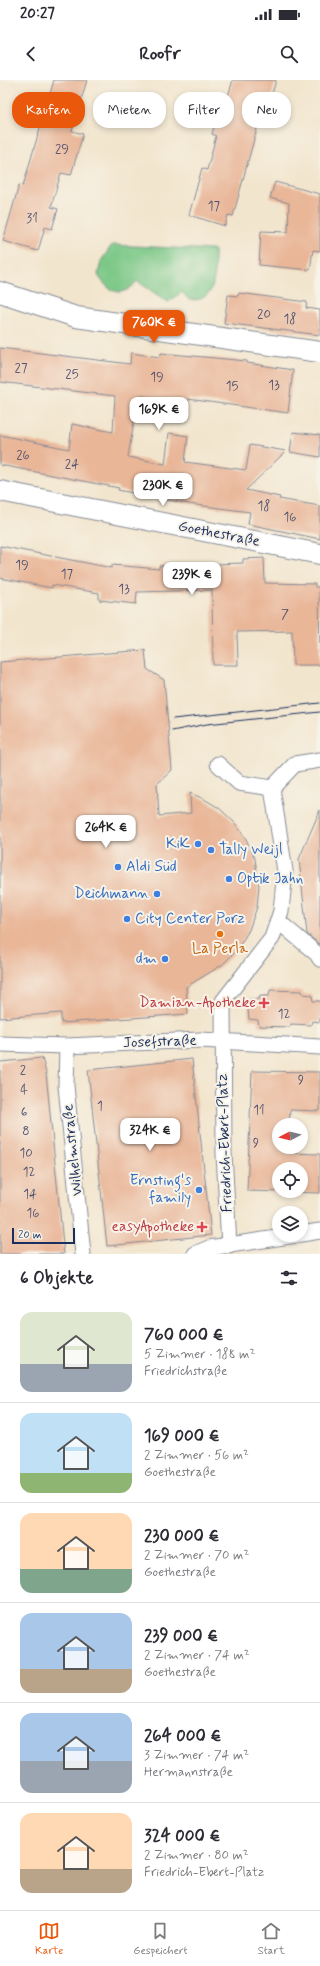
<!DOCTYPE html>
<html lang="de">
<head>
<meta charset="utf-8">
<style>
	body { margin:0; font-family:Mynerve,sans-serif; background:#f2f2f3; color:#2b2b33; height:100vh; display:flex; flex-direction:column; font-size:15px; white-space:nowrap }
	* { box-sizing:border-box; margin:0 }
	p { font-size:13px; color:#7c7c81 }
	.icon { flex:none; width:22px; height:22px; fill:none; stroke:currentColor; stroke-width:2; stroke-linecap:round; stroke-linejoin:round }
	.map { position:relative; height:1174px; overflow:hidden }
	.panel { display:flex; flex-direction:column; background:#fff; flex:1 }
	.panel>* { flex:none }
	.banner { position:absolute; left:12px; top:12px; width:296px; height:36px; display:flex; gap:8px }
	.needle { width:26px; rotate:263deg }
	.buttons { position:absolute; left:272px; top:1038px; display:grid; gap:8px }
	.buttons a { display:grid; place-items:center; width:36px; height:36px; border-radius:50%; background:#fff; box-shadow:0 2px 6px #0003; font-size:20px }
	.scale { position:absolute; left:12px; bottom:10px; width:63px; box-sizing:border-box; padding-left:4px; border:2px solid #1b2f5e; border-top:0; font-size:11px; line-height:14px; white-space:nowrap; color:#1b2f5e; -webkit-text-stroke:3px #f7f3e8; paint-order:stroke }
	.price { position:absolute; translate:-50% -34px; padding:0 9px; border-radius:8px; background:#fff; color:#222; font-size:13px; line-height:26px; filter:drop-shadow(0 1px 2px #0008) }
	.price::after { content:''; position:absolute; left:50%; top:24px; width:12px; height:9px; margin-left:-6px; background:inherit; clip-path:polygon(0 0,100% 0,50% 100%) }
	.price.active { background:#ea580c; color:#fff }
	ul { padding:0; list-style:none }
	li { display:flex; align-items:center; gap:12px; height:100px; padding:0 20px }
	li+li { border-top:1px solid #e1e1e2 }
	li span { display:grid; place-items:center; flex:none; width:112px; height:80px; border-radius:12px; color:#555 }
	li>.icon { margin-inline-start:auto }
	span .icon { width:48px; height:48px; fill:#fffc; stroke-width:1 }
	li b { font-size:17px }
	h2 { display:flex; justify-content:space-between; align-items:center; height:48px; padding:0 20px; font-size:17px }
	.tag { padding:0 14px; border-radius:16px; background:#fff; box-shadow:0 2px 6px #0003; font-size:14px; line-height:36px }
	.tag.active { background:#ea580c; color:#fff }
	.status { display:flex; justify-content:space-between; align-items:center; height:28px; padding:0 20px; background:#fff; direction:ltr }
	.status svg { height:11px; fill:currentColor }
	header { display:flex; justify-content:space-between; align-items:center; height:52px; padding:0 20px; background:#fff; font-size:18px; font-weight:700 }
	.dock { display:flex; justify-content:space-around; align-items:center; height:56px; border-top:1px solid #e1e1e2; background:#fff; font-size:11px; color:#7c7c81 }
	.dock a { display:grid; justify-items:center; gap:2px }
	.dock .active { color:#ea580c }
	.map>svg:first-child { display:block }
</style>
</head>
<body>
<div class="status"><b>20:27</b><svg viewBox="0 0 49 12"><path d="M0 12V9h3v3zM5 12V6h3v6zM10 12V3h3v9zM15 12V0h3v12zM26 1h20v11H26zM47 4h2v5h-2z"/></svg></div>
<header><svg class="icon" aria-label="back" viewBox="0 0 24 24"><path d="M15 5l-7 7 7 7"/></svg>Roofr<svg class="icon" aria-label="search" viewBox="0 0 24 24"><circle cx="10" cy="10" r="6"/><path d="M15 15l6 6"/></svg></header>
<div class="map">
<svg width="320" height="1174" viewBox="0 0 320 1174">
	<rect width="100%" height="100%" fill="#f7f3e8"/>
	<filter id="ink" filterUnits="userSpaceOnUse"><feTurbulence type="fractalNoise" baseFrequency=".025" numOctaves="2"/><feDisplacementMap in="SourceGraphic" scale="8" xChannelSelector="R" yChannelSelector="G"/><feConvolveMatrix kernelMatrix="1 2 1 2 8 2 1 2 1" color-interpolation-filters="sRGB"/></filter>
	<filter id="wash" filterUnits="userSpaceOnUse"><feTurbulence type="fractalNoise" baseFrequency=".012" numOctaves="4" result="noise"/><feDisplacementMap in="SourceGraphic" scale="16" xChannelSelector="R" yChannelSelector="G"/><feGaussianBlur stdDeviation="0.9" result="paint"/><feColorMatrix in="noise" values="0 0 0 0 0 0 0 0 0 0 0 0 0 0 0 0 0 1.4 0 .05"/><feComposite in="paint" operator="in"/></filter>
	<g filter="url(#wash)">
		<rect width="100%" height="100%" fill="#f2e5cd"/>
		<path fill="#7cc887" stroke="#4c7c72" d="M 112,165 L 214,170 C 214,190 220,222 189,220 L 182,212 L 168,222 L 137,201 C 123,219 109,213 98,195 L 101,181 Z"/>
		<g id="blocks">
			<g fill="#e9b698" fill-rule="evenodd">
				<path d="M 54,0 L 87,0 L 72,51 L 83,54 L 71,95 L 61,93 L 51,127 L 58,129 L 52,149 L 45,147 L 38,171 L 3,161 L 19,105 L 23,106 Z"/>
				<path d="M 233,0 L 276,0 L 264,42 L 259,41 L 233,136 L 228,135 L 225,146 L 189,135 L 202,88 L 207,90 L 216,56 L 212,54 L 222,18 L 227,19 Z"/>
				<path d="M 275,102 L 320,114 L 320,171 L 313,170 L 310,190 L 259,185 L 261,151 L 288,152 L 289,123 L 270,118 Z"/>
				<path d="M 239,213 L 307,222 L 306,228 L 320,230 L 320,255 L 224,243 L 228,215 L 238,216 Z"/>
				<path d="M 0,268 L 130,284 L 131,273 L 160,277 L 161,273 L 247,281 L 247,283 L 293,290 L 288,333 L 188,319 L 187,324 L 142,316 L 141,320 L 138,319 L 128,377 L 165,384 L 169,353 L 188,356 L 185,382 L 246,390 L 250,365 L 286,371 L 246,410 L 280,417 L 279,419 L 320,426 L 320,459 L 248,444 L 250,432 L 189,424 L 118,410 L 119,408 L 0,385 L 0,355 L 69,369 L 72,344 L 113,352 L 115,316 L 0,302 Z"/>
				<path d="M 293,352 L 320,355 L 320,377 L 290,372 Z"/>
				<path d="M 0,466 L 112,488 L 112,485 L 159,489 L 159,486 L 243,483 L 243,479 L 264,478 L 265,503 L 315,504 L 315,507 L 319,507 L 320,585 L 293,585 L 292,551 L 237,552 L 238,585 L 213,585 L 212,510 L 137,512 L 136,524 L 99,520 L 99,513 L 52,505 L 52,508 L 0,498 Z"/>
				<path d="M 145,570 L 147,589 L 164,600 L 172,690 L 157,704 L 159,736 L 191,733 L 190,713 L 204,719 L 219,728 L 235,743 L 246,759 L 255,779 L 259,805 L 257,827 L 249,850 L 237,870 L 222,885 L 186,907 L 188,934 L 61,943 L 61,933 L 0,938 L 0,582 Z"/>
				<path d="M 320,730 L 320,864 L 319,864 L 307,854 L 299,779 Z"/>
				<path d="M 270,910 L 302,911 L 303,914 L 312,915 L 313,921 L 320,921 L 320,942 L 312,941 L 311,945 L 291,944 L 290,947 L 259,946 L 258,940 L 249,939 L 248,929 L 250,919 L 259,919 L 260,916 L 269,916 Z"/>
				<path d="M 42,978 L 46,993 L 64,1174 L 0,1174 L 0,982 Z"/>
				<path d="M 192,979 L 211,1155 L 107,1166 L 88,990 Z"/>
				<path d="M 252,991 L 320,992 L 320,1031 L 290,1030 L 289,1045 L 279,1045 L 279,1067 L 288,1067 L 288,1073 L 320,1074 L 320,1113 L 247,1111 ZM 279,1089 L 301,1089 L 301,1111 L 279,1111 Z"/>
			</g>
		</g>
	</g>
	<g filter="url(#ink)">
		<use href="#blocks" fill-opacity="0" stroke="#868a96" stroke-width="1"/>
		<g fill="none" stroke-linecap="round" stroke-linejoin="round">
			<g stroke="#868a96" stroke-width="17">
				<g id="pedestrian">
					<path d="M 218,684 L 239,703 L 272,708 L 285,791 L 281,831 L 272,858 L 223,921 L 224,1073 L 229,1166"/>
					<path d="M 272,708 L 295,684 L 320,680"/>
					<path d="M 278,841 L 317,874 L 320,879"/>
					<path d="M 0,964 L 67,966 L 200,960 L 320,967"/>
					<path d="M 67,966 L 66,1006 L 83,1174"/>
					<path d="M 301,1154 L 320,1151"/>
					<path d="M 195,1174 L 209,1168 L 297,1155"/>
				</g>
			</g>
			<g stroke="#868a96" stroke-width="22">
				<g id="minor">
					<path d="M 0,212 L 76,237 L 320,272"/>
					<path d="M 0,411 L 320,474"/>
				</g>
			</g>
			<use href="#pedestrian" stroke="#fff" stroke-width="15"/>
			<use href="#minor" stroke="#fff" stroke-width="20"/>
			<g stroke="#1b2f5e" stroke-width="1">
				<path d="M 173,639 L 320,623"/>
				<path d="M 172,651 L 207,644 L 320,632"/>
			</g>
		</g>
	</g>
	<g fill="#3f7fe0" stroke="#f7f3e8" stroke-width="1.5">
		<circle cx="198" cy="764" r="4"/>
		<circle cx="211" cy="770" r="4"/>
		<circle cx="118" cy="787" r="4"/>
		<circle cx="229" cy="799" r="4"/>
		<circle cx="157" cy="814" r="4"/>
		<circle cx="127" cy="839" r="4"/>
		<circle cx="165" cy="879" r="4"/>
		<circle cx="199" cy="1110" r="4"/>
	</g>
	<circle fill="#e8710a" stroke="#f7f3e8" stroke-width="1.5" cx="220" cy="854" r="4"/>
	<g fill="#e0444e" stroke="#f7f3e8" stroke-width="1.5">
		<path d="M262 917h4v4h4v4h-4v4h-4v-4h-4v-4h4z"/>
		<path d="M200 1141h4v4h4v4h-4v4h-4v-4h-4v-4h4z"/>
	</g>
	<g text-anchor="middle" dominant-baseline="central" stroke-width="4" stroke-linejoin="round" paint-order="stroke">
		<g font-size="13" fill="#4e516c">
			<text x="62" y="69">29</text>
			<text x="214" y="126">17</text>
			<text x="32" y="138">31</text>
			<text x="264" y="234">20</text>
			<text x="290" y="239">18</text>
			<text x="21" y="288">27</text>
			<text x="72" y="294">25</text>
			<text x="157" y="297">19</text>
			<text x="274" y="305">13</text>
			<text x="232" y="306">15</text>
			<text x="23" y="375">26</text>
			<text x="72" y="384">24</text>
			<text x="264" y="426">18</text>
			<text x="290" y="437">16</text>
			<text x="22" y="485">19</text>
			<text x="67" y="494">17</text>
			<text x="124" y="509">13</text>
			<text x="285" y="534">7</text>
			<text x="284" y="934">12</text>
			<text x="23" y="990">2</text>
			<text x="301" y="1000">9</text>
			<text x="24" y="1010">4</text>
			<text x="100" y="1026">1</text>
			<text x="259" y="1030">11</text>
			<text x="24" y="1032">6</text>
			<text x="26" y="1051">8</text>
			<text x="256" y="1063">9</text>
			<text x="26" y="1073">10</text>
			<text x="29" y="1092">12</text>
			<text x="30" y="1114">14</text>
			<text x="33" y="1133">16</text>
		</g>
		<g font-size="15" fill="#1b2f5e" stroke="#f7f3e8">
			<text transform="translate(219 454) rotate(11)">Goethestraße</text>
			<text transform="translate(160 962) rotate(-2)">Josefstraße</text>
			<text transform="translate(225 1063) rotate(-92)">Friedrich-Ebert-Platz</text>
			<text transform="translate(73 1070) rotate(-96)">Wilhelmstraße</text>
		</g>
		<g font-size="15" fill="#366cbe" stroke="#f7f3e8" text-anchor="end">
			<text x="190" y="764">KiK</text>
			<text x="219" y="770" text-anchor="start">Tally Weijl</text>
			<text x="126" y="787" text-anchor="start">Aldi Süd</text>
			<text x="237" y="799" text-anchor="start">Optik Jahn</text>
			<text x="149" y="814">Deichmann</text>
			<text x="135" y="839" text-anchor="start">City Center Porz</text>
			<text x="157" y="879">dm</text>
			<text x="191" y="1101">Ernsting's<tspan x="191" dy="17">family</tspan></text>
		</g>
		<g font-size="15" fill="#c56008" stroke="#f7f3e8">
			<text x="220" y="869">La Perla</text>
		</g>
		<g font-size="15" fill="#be3a42" stroke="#f7f3e8" text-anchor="end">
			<text x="256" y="923">Damian-Apotheke</text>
			<text x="194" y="1147">easyApotheke</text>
		</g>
	</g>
</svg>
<div class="buttons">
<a><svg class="needle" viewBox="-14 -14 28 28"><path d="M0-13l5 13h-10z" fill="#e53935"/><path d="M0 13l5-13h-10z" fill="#7c7c81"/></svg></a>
<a><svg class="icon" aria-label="locate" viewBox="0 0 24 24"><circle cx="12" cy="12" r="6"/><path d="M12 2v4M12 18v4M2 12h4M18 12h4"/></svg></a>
<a><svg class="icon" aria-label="layers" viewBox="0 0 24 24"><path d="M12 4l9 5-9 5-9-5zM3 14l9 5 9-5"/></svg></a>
</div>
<div class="scale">20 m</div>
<b class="price active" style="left:154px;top:264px">760K €</b>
<b class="price" style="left:159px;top:351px">169K €</b>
<b class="price" style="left:163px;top:427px">230K €</b>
<b class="price" style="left:192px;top:516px">239K €</b>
<b class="price" style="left:106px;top:769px">264K €</b>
<b class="price" style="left:150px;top:1072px">324K €</b>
<div class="banner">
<a class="tag active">Kaufen</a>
<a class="tag">Mieten</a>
<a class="tag">Filter</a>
<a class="tag">Neu</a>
</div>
</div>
<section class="panel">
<h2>6 Objekte<svg class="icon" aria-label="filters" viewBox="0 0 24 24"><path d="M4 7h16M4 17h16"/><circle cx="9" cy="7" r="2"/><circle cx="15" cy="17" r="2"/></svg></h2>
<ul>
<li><span style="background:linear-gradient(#dfe7d0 65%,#9aa5b1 0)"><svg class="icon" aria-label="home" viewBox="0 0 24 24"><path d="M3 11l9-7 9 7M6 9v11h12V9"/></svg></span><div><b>760 000 €</b><p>5 Zimmer · 188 m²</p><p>Friedrichstraße</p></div></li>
<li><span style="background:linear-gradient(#bfe0f5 75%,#8fb573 0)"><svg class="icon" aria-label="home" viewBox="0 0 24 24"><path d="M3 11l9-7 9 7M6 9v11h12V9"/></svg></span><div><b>169 000 €</b><p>2 Zimmer · 56 m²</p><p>Goethestraße</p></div></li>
<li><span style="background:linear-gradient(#ffd9b3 70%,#7fa58c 0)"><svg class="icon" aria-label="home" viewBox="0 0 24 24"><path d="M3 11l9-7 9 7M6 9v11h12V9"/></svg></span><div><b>230 000 €</b><p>2 Zimmer · 70 m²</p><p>Goethestraße</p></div></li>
<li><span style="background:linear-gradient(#a9c7e8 70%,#b9a48a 0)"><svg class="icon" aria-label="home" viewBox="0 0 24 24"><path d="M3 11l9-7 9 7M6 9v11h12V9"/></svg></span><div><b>239 000 €</b><p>2 Zimmer · 74 m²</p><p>Goethestraße</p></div></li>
<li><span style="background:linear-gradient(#a9c7e8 60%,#9aa5b1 0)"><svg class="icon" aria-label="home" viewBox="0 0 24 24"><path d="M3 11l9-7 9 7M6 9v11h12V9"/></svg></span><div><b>264 000 €</b><p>3 Zimmer · 74 m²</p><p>Hermannstraße</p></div></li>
<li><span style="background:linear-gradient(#ffd9b3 70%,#b9a48a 0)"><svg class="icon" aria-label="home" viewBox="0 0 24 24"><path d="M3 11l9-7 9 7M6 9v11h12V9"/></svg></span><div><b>324 000 €</b><p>2 Zimmer · 80 m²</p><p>Friedrich-Ebert-Platz</p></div></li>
</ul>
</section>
<nav class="dock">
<a class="active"><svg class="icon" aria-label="map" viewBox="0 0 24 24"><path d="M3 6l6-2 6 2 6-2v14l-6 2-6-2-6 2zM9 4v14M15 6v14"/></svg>Karte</a>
<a><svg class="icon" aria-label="saved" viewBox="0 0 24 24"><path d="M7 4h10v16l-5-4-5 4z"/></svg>Gespeichert</a>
<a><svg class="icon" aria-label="home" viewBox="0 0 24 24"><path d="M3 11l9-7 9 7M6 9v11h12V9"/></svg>Start</a>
</nav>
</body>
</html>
